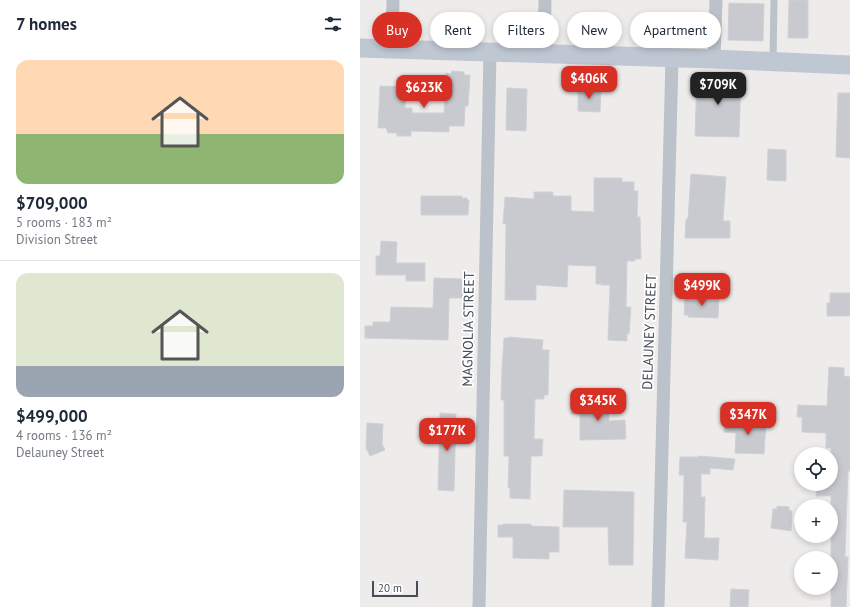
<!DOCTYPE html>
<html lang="en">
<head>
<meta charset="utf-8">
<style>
	body { margin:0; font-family:"PT Sans",sans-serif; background:#f2f2f3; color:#1f2937; height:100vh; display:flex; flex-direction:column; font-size:15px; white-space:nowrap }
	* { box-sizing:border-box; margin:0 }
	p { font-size:13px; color:#747a83 }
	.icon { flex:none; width:22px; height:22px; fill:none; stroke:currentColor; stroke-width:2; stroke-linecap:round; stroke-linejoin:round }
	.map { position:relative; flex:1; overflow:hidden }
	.details { display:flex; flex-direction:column; background:#fff; width:360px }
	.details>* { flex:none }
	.hud { position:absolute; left:12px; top:12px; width:380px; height:36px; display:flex; gap:8px }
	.tools { position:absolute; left:434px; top:447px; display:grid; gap:8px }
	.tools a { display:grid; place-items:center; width:44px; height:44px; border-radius:50%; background:#fff; box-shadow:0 2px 6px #0003; font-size:20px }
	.scale { position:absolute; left:12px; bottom:10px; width:46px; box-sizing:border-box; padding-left:4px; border:2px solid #464d56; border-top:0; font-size:11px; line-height:14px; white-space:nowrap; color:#464d56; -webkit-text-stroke:3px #fff; paint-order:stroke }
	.price { position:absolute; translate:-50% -34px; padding:0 9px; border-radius:8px; background:#d93025; color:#fff; font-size:13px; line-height:26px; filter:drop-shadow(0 1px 2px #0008) }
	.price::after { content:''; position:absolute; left:50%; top:24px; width:12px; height:9px; margin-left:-6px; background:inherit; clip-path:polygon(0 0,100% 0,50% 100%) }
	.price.selected { background:#222; color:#fff }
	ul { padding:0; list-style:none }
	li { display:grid; align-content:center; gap:8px; height:212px; padding:0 16px }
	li+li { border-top:1px solid #e0e1e3 }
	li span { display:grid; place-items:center; height:124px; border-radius:12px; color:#555 }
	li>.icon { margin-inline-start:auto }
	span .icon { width:72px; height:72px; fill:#fffc; stroke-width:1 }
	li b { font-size:17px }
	h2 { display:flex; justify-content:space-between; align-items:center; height:48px; padding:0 16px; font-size:17px }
	.chip { padding:0 14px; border-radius:18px; background:#fff; box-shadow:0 2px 6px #0003; font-size:14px; line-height:36px }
	.chip.selected { background:#d93025; color:#fff }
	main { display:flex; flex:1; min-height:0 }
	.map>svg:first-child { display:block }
</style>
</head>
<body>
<main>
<section class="details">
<h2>7 homes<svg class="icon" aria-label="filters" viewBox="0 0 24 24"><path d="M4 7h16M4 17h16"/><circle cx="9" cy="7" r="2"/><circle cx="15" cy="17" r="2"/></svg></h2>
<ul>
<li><span style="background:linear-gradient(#ffd9b3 60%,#8fb573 0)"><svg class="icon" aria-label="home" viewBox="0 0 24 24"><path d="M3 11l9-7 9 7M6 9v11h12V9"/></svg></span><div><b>$709,000</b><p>5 rooms · 183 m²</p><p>Division Street</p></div></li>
<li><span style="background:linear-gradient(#dfe7d0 75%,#9aa5b1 0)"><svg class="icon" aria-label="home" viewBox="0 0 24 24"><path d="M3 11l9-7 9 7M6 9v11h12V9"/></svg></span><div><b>$499,000</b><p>4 rooms · 136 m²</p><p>Delauney Street</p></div></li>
</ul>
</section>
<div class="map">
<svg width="490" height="607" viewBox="0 0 490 607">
	<rect width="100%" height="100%" fill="#eeebeb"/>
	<g fill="#c9cad0" stroke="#d0d1d6">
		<path d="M 429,0 L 448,0 L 448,38 L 428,38 Z"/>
		<path d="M 369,3 L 404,4 L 403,41 L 368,40 Z"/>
		<path d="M 92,71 L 104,72 L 104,75 L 110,75 L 108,106 L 105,106 L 104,126 L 89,126 L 89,132 L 51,131 L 51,136 L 37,136 L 37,133 L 28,133 L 26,128 L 18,128 L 20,86 L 46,87 L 45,108 L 52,108 L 52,113 L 84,113 L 86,73 L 91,74 Z"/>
		<path d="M 359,74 L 381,77 L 379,137 L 335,136 L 337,76 Z"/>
		<path d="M 147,88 L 167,89 L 166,131 L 146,130 Z"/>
		<path d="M 218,89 L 241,90 L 240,112 L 218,111 Z"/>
		<path d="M 478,93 L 490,93 L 490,158 L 476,157 Z"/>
		<path d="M 408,149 L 426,150 L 426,181 L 407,180 Z"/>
		<path d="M 331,174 L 366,177 L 363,221 L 370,221 L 370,238 L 325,238 L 326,219 L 328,219 Z"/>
		<path d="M 234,178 L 262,178 L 262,182 L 274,182 L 274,191 L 278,191 L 277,217 L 280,217 L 281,259 L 275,259 L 275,261 L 267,261 L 266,307 L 271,307 L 269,334 L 267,333 L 267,341 L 248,340 L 250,285 L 241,285 L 241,284 L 236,284 L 236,266 L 208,265 L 207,287 L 176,285 L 176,300 L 145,300 L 146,224 L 143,224 L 145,197 L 174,199 L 174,192 L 193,192 L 193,196 L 211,196 L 211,211 L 234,212 Z"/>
		<path d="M 61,196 L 102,196 L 102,198 L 107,198 L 107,200 L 109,200 L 108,215 L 61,215 Z"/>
		<path d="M 21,241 L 37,242 L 36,263 L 65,263 L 65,281 L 46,281 L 46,275 L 16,275 L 16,256 L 20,256 Z"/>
		<path d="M 74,278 L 102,279 L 102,281 L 106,281 L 106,297 L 102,297 L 102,298 L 89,298 L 88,340 L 5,338 L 5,326 L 13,326 L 13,322 L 30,322 L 31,307 L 73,308 Z"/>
		<path d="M 470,293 L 490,293 L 490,316 L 467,316 L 467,303 L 470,303 Z"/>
		<path d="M 329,295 L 359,297 L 358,318 L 328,317 L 328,315 L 324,315 L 325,296 L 329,297 Z"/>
		<path d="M 149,337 L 183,340 L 182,350 L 189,350 L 188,395 L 184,395 L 184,399 L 175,399 L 174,439 L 183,439 L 182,456 L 171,456 L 170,499 L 150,498 L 150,488 L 148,488 L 149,456 L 144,456 L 144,400 L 141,400 L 142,369 L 144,338 L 148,338 Z"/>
		<path d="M 469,367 L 484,368 L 484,376 L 490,377 L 490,471 L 488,471 L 485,557 L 488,557 L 486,607 L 471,607 L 471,496 L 456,496 L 457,484 L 471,484 L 471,448 L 466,448 L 466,433 L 442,432 L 442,417 L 437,417 L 438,405 L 467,406 Z"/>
		<path d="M 248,402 L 249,421 L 265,420 L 266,439 L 220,440 L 220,414 L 211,414 L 211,403 Z"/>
		<path d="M 80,413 L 96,414 L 94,491 L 78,490 Z"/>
		<path d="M 365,420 L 406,421 L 404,454 L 375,453 L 376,433 L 364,432 Z"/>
		<path d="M 7,423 L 23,424 L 22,444 L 25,450 L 10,456 L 6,448 Z"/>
		<path d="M 339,456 L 375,459 L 373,470 L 350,468 L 350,474 L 341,474 L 341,497 L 345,497 L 344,538 L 359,538 L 358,560 L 325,558 L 327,522 L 323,522 L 324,475 L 319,475 L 320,457 L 338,457 Z"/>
		<path d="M 204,490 L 274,492 L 273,565 L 249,565 L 248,527 L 203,527 Z"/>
		<path d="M 417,506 L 429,507 L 429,510 L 432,511 L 431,531 L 411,528 L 413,509 L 417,509 Z"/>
		<path d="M 143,524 L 171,524 L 171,526 L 199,527 L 199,552 L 189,552 L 189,559 L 153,558 L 153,537 L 138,537 L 138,525 L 143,525 Z"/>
		<path d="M 371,589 L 389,590 L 388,607 L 370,607 Z"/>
	</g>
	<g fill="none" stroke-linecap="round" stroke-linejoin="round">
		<path stroke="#bbc2c9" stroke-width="7" d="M 413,61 L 414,0"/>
		<g stroke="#bbc2c9" stroke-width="13">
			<path d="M 32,49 L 33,0"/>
			<path d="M 184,54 L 185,0"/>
			<path d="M 354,59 L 356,0"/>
			<path d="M 119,607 L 130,52"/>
			<path d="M 298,607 L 312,58"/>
		</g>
		<path stroke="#bfc7d3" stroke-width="19" d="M 0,48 L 354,59 L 490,65"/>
	</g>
	<g text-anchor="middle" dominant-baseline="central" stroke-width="3.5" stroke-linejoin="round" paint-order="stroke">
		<g font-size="14" fill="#464d56" stroke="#fff">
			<text transform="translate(108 329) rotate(-89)">MAGNOLIA STREET</text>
			<text transform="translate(289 332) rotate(-88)">DELAUNEY STREET</text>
		</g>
	</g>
</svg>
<div class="tools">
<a><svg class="icon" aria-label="locate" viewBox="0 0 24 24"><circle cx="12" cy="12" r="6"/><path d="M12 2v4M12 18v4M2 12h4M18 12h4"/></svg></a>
<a>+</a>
<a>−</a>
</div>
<div class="scale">20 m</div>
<b class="price" style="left:229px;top:100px">$406K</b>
<b class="price selected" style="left:358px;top:106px">$709K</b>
<b class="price" style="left:64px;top:109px">$623K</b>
<b class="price" style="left:342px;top:307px">$499K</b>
<b class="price" style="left:238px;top:422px">$345K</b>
<b class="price" style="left:388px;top:436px">$347K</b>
<b class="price" style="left:87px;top:452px">$177K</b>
<div class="hud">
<a class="chip selected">Buy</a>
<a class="chip">Rent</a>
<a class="chip">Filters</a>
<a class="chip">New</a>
<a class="chip">Apartment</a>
</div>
</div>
</main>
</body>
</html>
